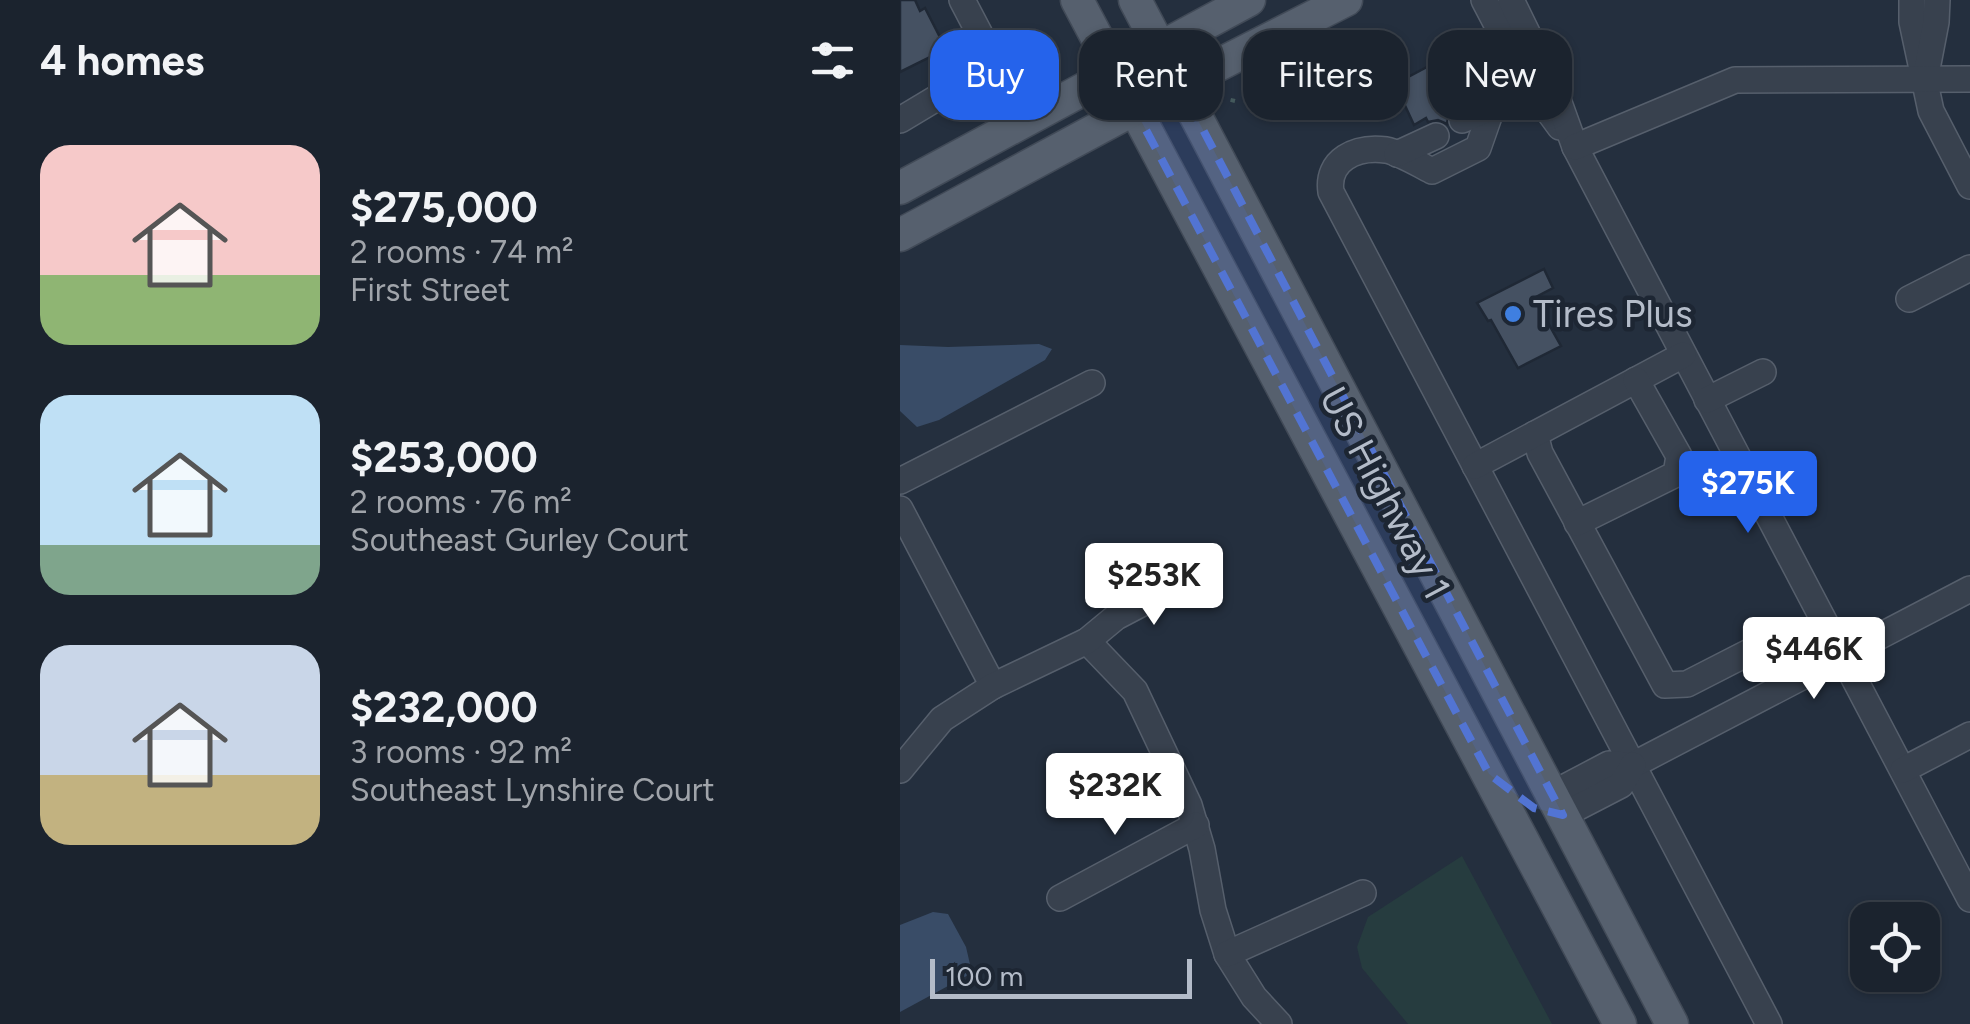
<!DOCTYPE html>
<html lang="en">
<head>
<meta charset="utf-8">
<style>
	body { margin:0; font-family:Figtree,sans-serif; background:#242b36; color:#f1f3f6; height:100vh; display:flex; flex-direction:column; font-size:38px; white-space:nowrap }
	* { box-sizing:border-box; margin:0 }
	p { font-size:32px; color:#a0a4aa }
	.icon { flex:none; width:55px; height:55px; fill:none; stroke:currentColor; stroke-width:2; stroke-linecap:round; stroke-linejoin:round }
	.map { position:relative; flex:1; overflow:hidden }
	.drawer { display:flex; flex-direction:column; background:#1b232e; width:900px }
	.drawer>* { flex:none }
	.banner { position:absolute; left:30px; top:30px; width:890px; height:90px; display:flex; gap:20px }
	.controls { position:absolute; left:950px; top:902px; display:grid; gap:20px }
	.controls a { display:grid; place-items:center; width:90px; height:90px; border-radius:20px; background:#1b232e; box-shadow:0 2px 8px #0004,0 0 0 2px #39404a; font-size:50px }
	.scale { position:absolute; left:30px; bottom:25px; width:262px; box-sizing:border-box; padding-left:10px; border:5px solid #b4bcc9; border-top:0; font-size:28px; line-height:35px; white-space:nowrap; color:#b4bcc9; -webkit-text-stroke:8px #1d2633; paint-order:stroke }
	.price { position:absolute; translate:-50% -85px; padding:0 22px; border-radius:10px; background:#fff; color:#222; font-size:32px; line-height:65px; filter:drop-shadow(0 2px 5px #0008) }
	.price::after { content:''; position:absolute; left:50%; top:60px; width:30px; height:22px; margin-left:-15px; background:inherit; clip-path:polygon(0 0,100% 0,50% 100%) }
	.price.active { background:#2563eb; color:#fff }
	ul { padding:0; list-style:none }
	li { display:flex; align-items:center; gap:30px; height:250px; padding:0 40px }
	li span { display:grid; place-items:center; flex:none; width:280px; height:200px; border-radius:30px; color:#555 }
	li>.icon { margin-inline-start:auto }
	span .icon { width:120px; height:120px; fill:#fffc; stroke-width:1 }
	li b { font-size:42px }
	h2 { display:flex; justify-content:space-between; align-items:center; height:120px; padding:0 40px; font-size:42px }
	.tag { padding:0 35px; border-radius:30px; background:#1b232e; box-shadow:0 2px 8px #0004,0 0 0 2px #39404a; font-size:35px; line-height:90px }
	.tag.active { background:#2563eb; color:#fff }
	main { display:flex; flex:1; min-height:0 }
	.map>svg:first-child { display:block }
</style>
</head>
<body>
<main>
<section class="drawer">
<h2>4 homes<svg class="icon" aria-label="filters" viewBox="0 0 24 24"><path d="M4 7h16M4 17h16"/><circle cx="9" cy="7" r="2"/><circle cx="15" cy="17" r="2"/></svg></h2>
<ul>
<li><span style="background:linear-gradient(#f6c9c9 65%,#8fb573 0)"><svg class="icon" aria-label="home" viewBox="0 0 24 24"><path d="M3 11l9-7 9 7M6 9v11h12V9"/></svg></span><div><b>$275,000</b><p>2 rooms · 74 m²</p><p>First Street</p></div></li>
<li><span style="background:linear-gradient(#bfe0f5 75%,#7fa58c 0)"><svg class="icon" aria-label="home" viewBox="0 0 24 24"><path d="M3 11l9-7 9 7M6 9v11h12V9"/></svg></span><div><b>$253,000</b><p>2 rooms · 76 m²</p><p>Southeast Gurley Court</p></div></li>
<li><span style="background:linear-gradient(#c9d6e8 65%,#c2b280 0)"><svg class="icon" aria-label="home" viewBox="0 0 24 24"><path d="M3 11l9-7 9 7M6 9v11h12V9"/></svg></span><div><b>$232,000</b><p>3 rooms · 92 m²</p><p>Southeast Lynshire Court</p></div></li>
</ul>
</section>
<div class="map">
<svg width="1070" height="1024" viewBox="0 0 1070 1024">
	<rect width="100%" height="100%" fill="#242f3e"/>
	<path fill="#263c3f" d="M 562,856 L 652,1024 L 508,1024 L 462,968 L 457,947 L 468,917 Z"/>
	<g fill="#394c67">
		<path d="M 139,344 L 152,349 L 145,360 L 39,420 L 17,427 L 0,411 L 0,345 L 48,347 Z"/>
		<path d="M 33,912 L 48,914 L 66,947 L 72,973 L 0,1012 L 0,925 Z"/>
	</g>
	<g fill="#455162" stroke="#1f2835" stroke-width="2.5">
		<path d="M 0,0 L 15,0 L 20,11 L 25,8 L 46,49 L 0,72 Z"/>
		<path d="M 544,58 L 564,98 L 549,111 L 547,124 L 538,120 L 528,122 L 526,118 L 514,125 L 495,84 Z"/>
		<path d="M 644,269 L 653,288 L 634,298 L 661,346 L 618,368 L 591,320 L 588,321 L 577,303 Z"/>
	</g>
	<g fill="none" stroke-linecap="round" stroke-linejoin="round">
		<g stroke="#565f6c" stroke-width="28">
			<g id="minor">
				<path d="M 584,0 L 627,82 L 660,127"/>
				<path d="M 611,0 L 653,86 L 675,147 L 1070,899"/>
				<path d="M 1012,0 L 1012,22 L 1031,111 L 1070,186"/>
				<path d="M 1027,69 L 1036,22 L 1037,0"/>
				<path d="M 592,108 L 578,148 L 532,171 C 518,164 501,153 486,150 C 456,146 426,160 431,192 L 869,1024"/>
				<path d="M 0,120 L 95,63 L 62,0"/>
				<path d="M 562,120 L 595,106 L 601,95 L 627,82"/>
				<path d="M 675,147 L 835,80 L 1070,79"/>
				<path d="M 497,154 L 536,136"/>
				<path d="M 1009,299 L 1070,268"/>
				<path d="M 807,400 L 863,372"/>
				<path d="M 635,434 L 640,453 L 765,685 L 787,684 L 871,641"/>
				<path d="M 575,466 L 783,355"/>
				<path d="M 0,481 L 192,383"/>
				<path d="M 0,509 L 93,686"/>
				<path d="M 677,523 L 776,474 L 779,456 L 736,380"/>
				<path d="M 187,641 L 235,691 L 289,805 L 302,849 L 313,910 L 327,954 L 354,997 L 379,1024"/>
				<path d="M 0,770 L 42,719 L 93,686 L 187,641 L 216,617 L 296,575"/>
				<path d="M 1003,770 L 1070,735"/>
				<path d="M 652,794 L 709,764 L 733,765 L 1070,589"/>
				<path d="M 663,815 L 721,785 L 733,765"/>
				<path d="M 160,898 L 296,825"/>
				<path d="M 327,954 L 463,893"/>
			</g>
		</g>
		<g stroke="#414a57" stroke-width="35">
			<g id="major">
				<path d="M 177,0 L 720,1024"/>
				<path d="M 235,0 L 772,1024"/>
				<path d="M 0,188 L 349,0"/>
				<path d="M 0,235 L 279,85 L 446,0"/>
			</g>
		</g>
		<path stroke="#44595c" stroke-width="4" stroke-dasharray="8 8" stroke-linecap="butt" d="M 315,96 L 335,101"/>
		<use href="#minor" stroke="#38414e" stroke-width="25"/>
		<use href="#major" stroke="#56606e" stroke-width="32"/>
	</g>
	<path fill="#5274d3" fill-opacity="0.2" stroke="#5274d3" stroke-width="8" stroke-dasharray="20 12" stroke-linejoin="round" d="M 259,46 L 663,815 L 634,808 L 589,774 L 214,70 Z"/>
	<circle fill="#3f7fe0" stroke="#1d2633" stroke-width="4" cx="613" cy="314" r="10"/>
	<g text-anchor="middle" dominant-baseline="central" stroke-width="9" stroke-linejoin="round" paint-order="stroke">
		<g font-size="38" fill="#b4bcc9" stroke="#1d2633" text-anchor="start">
			<text x="633" y="314">Tires Plus</text>
		</g>
		<g font-size="38" fill="#b4bcc9" stroke="#1d2633">
			<text transform="translate(485 493) rotate(62)">US Highway 1</text>
		</g>
	</g>
</svg>
<div class="controls">
<a><svg class="icon" aria-label="locate" viewBox="0 0 24 24"><circle cx="12" cy="12" r="6"/><path d="M12 2v4M12 18v4M2 12h4M18 12h4"/></svg></a>
</div>
<div class="scale">100 m</div>
<b class="price active" style="left:848px;top:536px">$275K</b>
<b class="price" style="left:254px;top:628px">$253K</b>
<b class="price" style="left:914px;top:702px">$446K</b>
<b class="price" style="left:215px;top:838px">$232K</b>
<div class="banner">
<a class="tag active">Buy</a>
<a class="tag">Rent</a>
<a class="tag">Filters</a>
<a class="tag">New</a>
</div>
</div>
</main>
</body>
</html>
